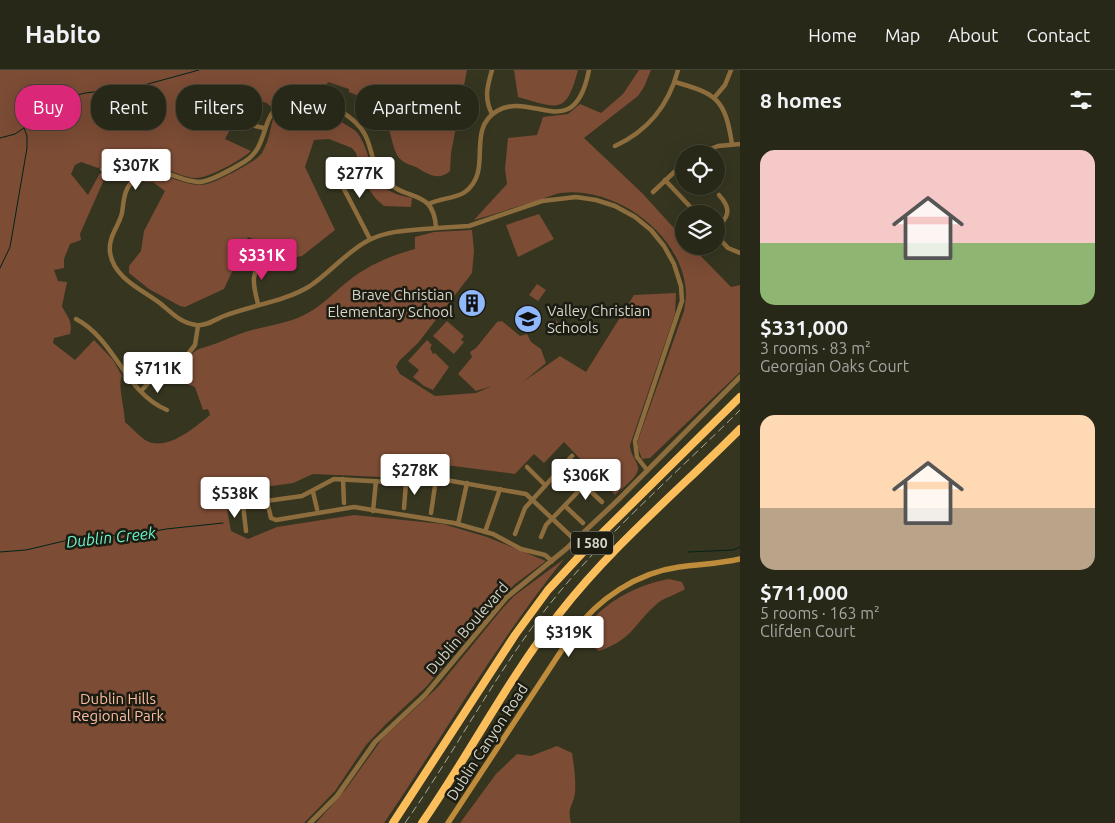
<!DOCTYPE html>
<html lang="en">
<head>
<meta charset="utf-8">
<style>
	body { margin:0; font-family:Ubuntu,sans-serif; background:#343425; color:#f1f3f6; height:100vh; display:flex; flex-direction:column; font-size:19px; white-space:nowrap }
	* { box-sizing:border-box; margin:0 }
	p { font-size:16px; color:#a5a6a2 }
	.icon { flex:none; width:28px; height:28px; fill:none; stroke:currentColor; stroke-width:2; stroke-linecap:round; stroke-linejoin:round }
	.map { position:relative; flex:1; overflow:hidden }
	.side { display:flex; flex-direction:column; background:#282818; width:375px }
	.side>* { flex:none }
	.hud { position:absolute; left:15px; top:15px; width:475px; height:45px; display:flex; gap:10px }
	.controls { position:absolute; left:675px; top:75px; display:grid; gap:10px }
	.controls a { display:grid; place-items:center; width:50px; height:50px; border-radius:50%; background:#282818; box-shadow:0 5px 20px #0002,0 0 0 1px #444437; font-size:25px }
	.price { position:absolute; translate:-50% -42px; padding:0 11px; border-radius:5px; background:#fff; color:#222; font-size:16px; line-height:32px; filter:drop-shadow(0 1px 2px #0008) }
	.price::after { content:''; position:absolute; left:50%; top:30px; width:15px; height:11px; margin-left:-8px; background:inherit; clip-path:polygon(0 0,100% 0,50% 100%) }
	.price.on { background:#db2777; color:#fff }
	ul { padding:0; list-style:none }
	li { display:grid; align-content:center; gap:10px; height:265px; padding:0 20px }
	li span { display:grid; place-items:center; height:155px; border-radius:15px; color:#555 }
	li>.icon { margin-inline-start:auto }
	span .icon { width:90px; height:90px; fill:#fffc; stroke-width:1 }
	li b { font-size:21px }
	h2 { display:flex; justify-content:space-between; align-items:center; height:60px; padding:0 20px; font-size:21px }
	.tag { padding:0 18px; border-radius:20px; background:#282818; box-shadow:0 5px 20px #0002,0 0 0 1px #444437; font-size:18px; line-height:45px }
	.tag.on { background:#db2777; color:#fff }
	header { display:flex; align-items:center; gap:30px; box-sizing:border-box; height:70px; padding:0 25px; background:#282818; border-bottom:1px solid #444437 }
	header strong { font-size:24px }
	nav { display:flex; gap:28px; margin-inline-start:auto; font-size:18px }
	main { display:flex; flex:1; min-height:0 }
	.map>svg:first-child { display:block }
</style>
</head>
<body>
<header>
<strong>Habito</strong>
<nav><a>Home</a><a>Map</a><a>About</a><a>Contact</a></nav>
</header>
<main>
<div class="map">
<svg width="740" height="753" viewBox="0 0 740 753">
	<rect width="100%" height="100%" fill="#363520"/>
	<g fill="#7c4c35">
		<path d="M 0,0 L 467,0 L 451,83 L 450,101 C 438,112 426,103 416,97 C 408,94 402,93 397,85 C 390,71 391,55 381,43 C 372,33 361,26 349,22 L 349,19 L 328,12 L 319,26 C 301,20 284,23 270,36 L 267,33 L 225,21 L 215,46 L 233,54 L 225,69 L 251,81 C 241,90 208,109 195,108 C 167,105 163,86 131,105 C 124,99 107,94 98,98 L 81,92 L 75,95 L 71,104 L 88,125 L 100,103 L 106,105 L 80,164 L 81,170 L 70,174 L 64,189 L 64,198 L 54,200 L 58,211 L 67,212 L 62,236 C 67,247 73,250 70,264 L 54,268 L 53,273 L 75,290 L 94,270 L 113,290 L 122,306 C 117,312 125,341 125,352 C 131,357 138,365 145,370 C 166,383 195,357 210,345 L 208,339 L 203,340 L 195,317 L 185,313 L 163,310 L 163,305 C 170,302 195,280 199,279 C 215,275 230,267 245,262 C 265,256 286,254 304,245 C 321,237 333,223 347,212 C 366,196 392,185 415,179 L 415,167 L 434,162 L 472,160 L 474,181 L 472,203 L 418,273 L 399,291 L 396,297 L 400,304 L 435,326 L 476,323 L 492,316 L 476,321 L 458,304 L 472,287 L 470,282 L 476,278 L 497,252 L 502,251 L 520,266 L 527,264 L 531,272 L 541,279 L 546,293 L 523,312 L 560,286 L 586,302 L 634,225 L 676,223 L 675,244 L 630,375 C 630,384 636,389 638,397 C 640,406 620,420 615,425 L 564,372 L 544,393 L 534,384 L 515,404 L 430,393 L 423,401 L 406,408 L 313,404 L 293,413 L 244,420 L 227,439 L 231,461 L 248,469 L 277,457 L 354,445 L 443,454 L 487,467 L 546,491 L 515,514 L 491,538 L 426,617 L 386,654 L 366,675 L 335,721 L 304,753 L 0,753 Z"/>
		<path d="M 514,0 L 578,0 C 566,46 558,38 518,27 Z"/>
		<path d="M 639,0 L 651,0 L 644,17 L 638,26 L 584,68 L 642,123 L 684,169 L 684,176 L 691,176 L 731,217 L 740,215 L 740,302 L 650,388 L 642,389 L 638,378 L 638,370 L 684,241 C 685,235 686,229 686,222 C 683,165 616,116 561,123 C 553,124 544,129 536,131 C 515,137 495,144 474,150 L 507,114 L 505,99 L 508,68 L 537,65 L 543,47 L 568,44 L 580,34 L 601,43 L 623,24 Z"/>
		<path d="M 309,32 L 356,61 C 378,89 361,119 412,128 L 411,137 L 384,136 L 376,129 L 362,109 L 356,83 L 352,78 L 329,69 L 314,70 L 305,97 L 335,160 L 302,186 L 296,187 L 248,167 L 224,219 L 185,237 L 180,236 L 149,219 L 129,203 L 129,196 L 141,181 L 144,161 L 165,121 L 153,112 L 145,112 L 142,107 C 167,98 188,123 213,112 C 223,108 257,91 262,83 C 280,52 259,39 309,32 Z"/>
		<path d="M 539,144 L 554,169 L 518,187 L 506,155 Z"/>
		<path d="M 537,214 L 546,220 L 538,231 L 529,225 Z"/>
		<path d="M 447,251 L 464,266 L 461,270 L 464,272 L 454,284 L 433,266 Z"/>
		<path d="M 556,251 L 569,259 L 566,265 L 553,257 Z"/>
		<path d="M 427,270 L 432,275 L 430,278 L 433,284 L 435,283 L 449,297 L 433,320 L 424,316 L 413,307 L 419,300 L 408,291 Z"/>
		<path d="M 564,489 C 497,572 444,665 384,753 L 316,753 L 346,719 L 382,669 L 438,617 L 502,539 L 514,526 Z"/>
		<path d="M 669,509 L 682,512 L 685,519 C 679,523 660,530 658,533 C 634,553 634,569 599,581 L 589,574 L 574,576 C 581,568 585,559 591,551 C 611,528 641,514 669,509 Z"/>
		<path d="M 557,676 L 572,683 C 574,696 576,709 575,723 C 573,737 567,736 571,753 L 460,753 L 496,704 L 517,684 L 531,686 Z"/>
	</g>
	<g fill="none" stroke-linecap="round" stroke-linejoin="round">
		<g stroke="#022319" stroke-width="1">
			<path d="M 0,68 L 15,64 L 24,58 L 39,41 L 59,30 L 85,23 L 137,17 L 199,0"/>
			<path d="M 0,198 L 10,177 L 27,78 L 27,66 L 24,58"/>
			<path d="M 0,482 L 26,480 L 81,467 L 139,464 L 166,459 L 223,453"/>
			<path d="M 688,482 L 733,480 L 740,477"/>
		</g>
		<g stroke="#8d6d3d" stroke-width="4.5">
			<path d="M 675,12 C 717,24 725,29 732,74"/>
			<path d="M 298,27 C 322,28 358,46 367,69 C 373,84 373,99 385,110 C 406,132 434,118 436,158 C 414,160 389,160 369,170 C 346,182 331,202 310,216 C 284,232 252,235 224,246 C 216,249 205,257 196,255 C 181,253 173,244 161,234 C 143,220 113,208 110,182 C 108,167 119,156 122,143 C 124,129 124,118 135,109 C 158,90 176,112 199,112 C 209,112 234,98 244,92 C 274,74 255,36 298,27 Z"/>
			<path d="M 714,28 L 725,15 L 731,0"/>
			<path d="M 208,37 L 246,54 L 264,58"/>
			<path d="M 492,44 C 484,28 487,17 492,0"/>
			<path d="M 615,76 C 648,61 669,34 678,0"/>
			<path d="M 698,84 L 718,76 L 740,74"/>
			<path d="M 333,98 L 370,169"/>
			<path d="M 102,99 L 124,103 L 133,110"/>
			<path d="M 665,110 L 697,144"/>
			<path d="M 653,122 L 684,93"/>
			<path d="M 429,134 C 440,128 455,129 465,122 C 494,101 465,60 497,41 C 532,20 574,76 589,0"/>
			<path d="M 436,158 L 469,156 L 542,131 L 576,127 L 596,130 L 615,136 L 635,147 L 651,160 L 664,176 L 674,194 L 681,216 L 682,231 L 635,371 L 637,387 L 647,400"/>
			<path d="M 716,159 C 729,147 732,139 719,125"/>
			<path d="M 716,165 L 728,178 L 740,183"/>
			<path d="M 258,234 C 253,214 249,202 267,187"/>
			<path d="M 76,249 C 116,270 125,323 167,340"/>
			<path d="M 141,321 L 163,297 L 184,289 L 195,275 L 198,256"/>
			<path d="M 527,397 L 545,415"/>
			<path d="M 343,409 L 344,433"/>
			<path d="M 584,415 L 602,432"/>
			<path d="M 313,422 L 317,439"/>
			<path d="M 267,431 L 271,448 L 276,450 L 354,437 L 454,453 L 493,464 L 521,479 L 545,485 L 552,491"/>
			<path d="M 243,435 L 246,461"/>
			<path d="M 231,436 L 302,426 L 334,409 L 406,413 L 429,407 L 526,424 L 575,470"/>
			<path d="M 565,436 L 583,453"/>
			<path d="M 404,438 L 406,413"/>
			<path d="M 373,441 L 376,411"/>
			<path d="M 431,443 L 436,409"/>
			<path d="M 458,454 L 467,413"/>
			<path d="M 485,462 L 500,419"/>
			<path d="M 515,464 L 525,438 L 572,386"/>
			<path d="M 541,467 L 546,455 L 594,405"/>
		</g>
		<path stroke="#8d6d3d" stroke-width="5" d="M 310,753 L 337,726 L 375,672 L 425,625 L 507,527 L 566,479 L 619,429 L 740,307"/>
		<path stroke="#be8c3a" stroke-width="5.5" d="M 448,753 L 573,563 C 598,529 636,503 679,497 C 699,494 720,494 740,489"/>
		<g stroke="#fcbe5a" stroke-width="8">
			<path d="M 393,753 L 515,565 L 548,520 L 586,479 L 740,327"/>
			<path d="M 422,753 C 469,685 508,609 559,544 C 611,477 680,419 740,359"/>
		</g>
		<path stroke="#a9a99a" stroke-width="1" stroke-dasharray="8 4" stroke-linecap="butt" d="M 405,753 C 455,682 495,604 549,535 C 604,465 677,403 740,340"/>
	</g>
	<defs>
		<g id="building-disc" transform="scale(1.4375)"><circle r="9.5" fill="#90b8fd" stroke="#1c1c13"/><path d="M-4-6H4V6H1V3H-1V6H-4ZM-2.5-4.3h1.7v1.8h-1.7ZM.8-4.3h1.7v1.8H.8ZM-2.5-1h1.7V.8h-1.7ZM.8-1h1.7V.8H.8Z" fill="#111"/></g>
		<g id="school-disc" transform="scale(1.4375)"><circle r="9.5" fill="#90b8fd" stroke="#1c1c13"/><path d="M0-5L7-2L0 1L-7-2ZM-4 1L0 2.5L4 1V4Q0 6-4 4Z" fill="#111"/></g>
	</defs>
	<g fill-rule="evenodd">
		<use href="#building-disc" x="472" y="233"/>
		<use href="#school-disc" x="528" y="249"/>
	</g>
	<g text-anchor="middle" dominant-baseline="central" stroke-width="5" stroke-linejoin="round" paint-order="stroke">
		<rect fill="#1c1c13" stroke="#9e9e92" stroke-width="1" x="571" y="461.5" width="42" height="23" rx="4"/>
		<g font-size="14" font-weight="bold" fill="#d5d5c8">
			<text x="592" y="473">I 580</text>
		</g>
		<g font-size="15" fill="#d5d5c8" stroke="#1c1c13" text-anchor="end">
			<text x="453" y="224">Brave Christian<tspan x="453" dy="17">Elementary School</tspan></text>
			<text x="547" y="240" text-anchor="start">Valley Christian<tspan x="547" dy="17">Schools</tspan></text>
		</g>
		<g font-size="15" fill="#d5d5c8" stroke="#1c1c13">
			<text transform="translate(467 558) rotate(-49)">Dublin Boulevard</text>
			<text transform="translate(487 672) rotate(-57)">Dublin Canyon Road</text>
		</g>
		<g font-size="15" fill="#fdbda0" stroke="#1c1c13">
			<text x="118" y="628">Dublin Hills<tspan x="118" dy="17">Regional Park</tspan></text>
		</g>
		<g font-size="16" font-style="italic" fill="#68f6c9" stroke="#1c1c13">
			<text transform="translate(111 467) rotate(-6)">Dublin Creek</text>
		</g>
	</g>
</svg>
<div class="controls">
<a><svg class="icon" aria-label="locate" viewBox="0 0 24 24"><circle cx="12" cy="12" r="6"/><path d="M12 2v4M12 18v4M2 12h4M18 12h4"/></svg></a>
<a><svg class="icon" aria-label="layers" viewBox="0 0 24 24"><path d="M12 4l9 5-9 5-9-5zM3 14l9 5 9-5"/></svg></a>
</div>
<b class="price" style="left:136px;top:121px">$307K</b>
<b class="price" style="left:360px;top:129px">$277K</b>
<b class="price on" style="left:262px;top:211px">$331K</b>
<b class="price" style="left:158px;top:324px">$711K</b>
<b class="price" style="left:415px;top:426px">$278K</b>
<b class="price" style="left:586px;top:431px">$306K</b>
<b class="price" style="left:235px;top:449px">$538K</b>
<b class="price" style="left:569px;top:588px">$319K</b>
<div class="hud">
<a class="tag on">Buy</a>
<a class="tag">Rent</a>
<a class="tag">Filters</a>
<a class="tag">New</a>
<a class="tag">Apartment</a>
</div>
</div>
<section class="side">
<h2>8 homes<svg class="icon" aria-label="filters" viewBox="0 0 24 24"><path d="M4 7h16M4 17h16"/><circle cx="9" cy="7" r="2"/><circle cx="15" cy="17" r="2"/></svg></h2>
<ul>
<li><span style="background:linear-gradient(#f6c9c9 60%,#8fb573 0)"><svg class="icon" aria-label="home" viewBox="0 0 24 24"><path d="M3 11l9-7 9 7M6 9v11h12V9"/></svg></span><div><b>$331,000</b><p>3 rooms · 83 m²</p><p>Georgian Oaks Court</p></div></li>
<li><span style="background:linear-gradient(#ffd9b3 60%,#b9a48a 0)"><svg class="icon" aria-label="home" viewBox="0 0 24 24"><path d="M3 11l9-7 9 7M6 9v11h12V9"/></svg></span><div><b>$711,000</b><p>5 rooms · 163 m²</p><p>Clifden Court</p></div></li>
</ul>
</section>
</main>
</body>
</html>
